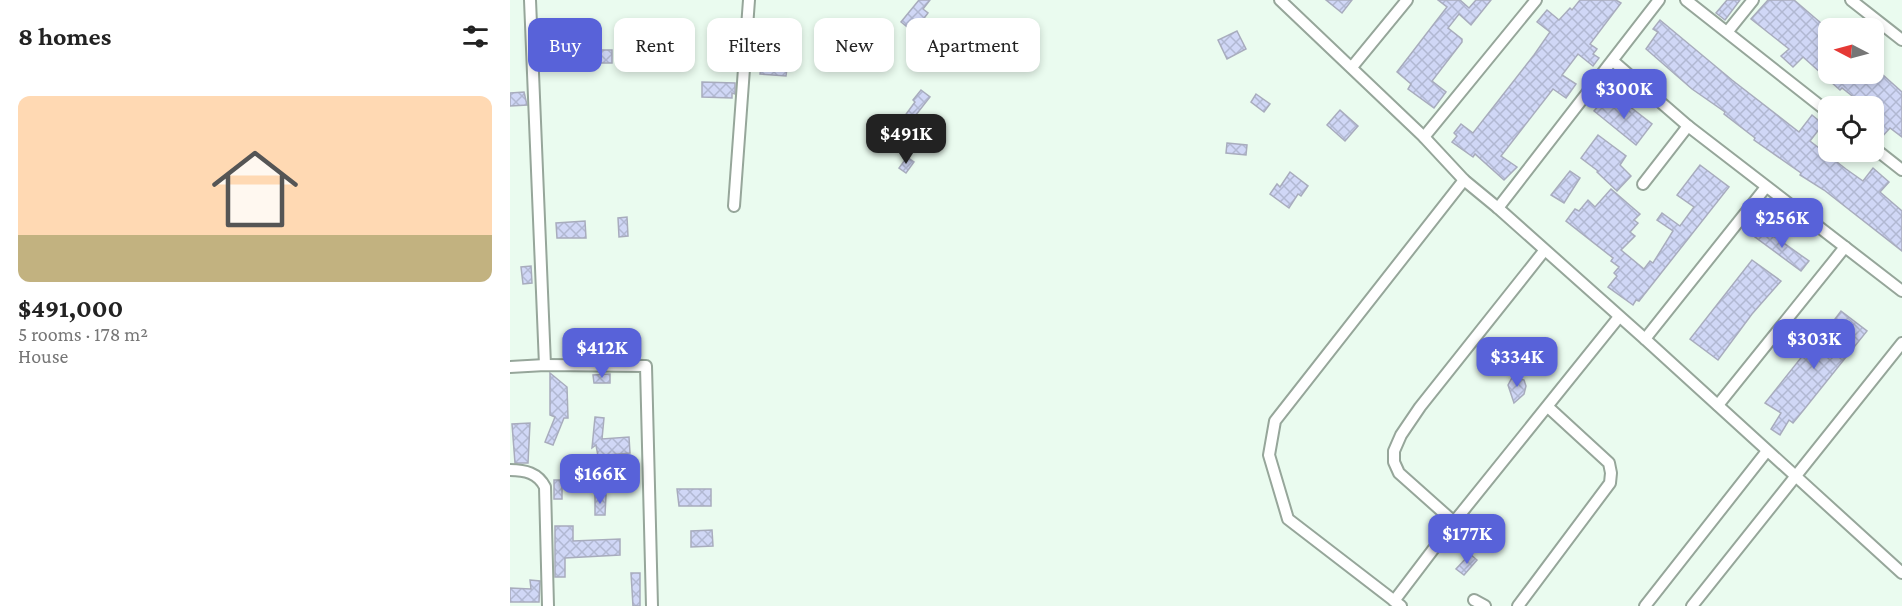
<!DOCTYPE html>
<html lang="en">
<head>
<meta charset="utf-8">
<style>
	body { margin:0; font-family:"Crimson Pro",serif; background:#f2f2f2; color:#222; height:100vh; display:flex; flex-direction:column; font-size:22px; white-space:nowrap }
	* { box-sizing:border-box; margin:0 }
	p { font-size:20px; color:#767676 }
	.icon { flex:none; width:33px; height:33px; fill:none; stroke:currentColor; stroke-width:2; stroke-linecap:round; stroke-linejoin:round }
	.map { position:relative; flex:1; overflow:hidden }
	.drawer { display:flex; flex-direction:column; background:#fff; width:510px }
	.drawer>* { flex:none }
	.banner { position:absolute; left:18px; top:18px; width:570px; height:54px; display:flex; gap:12px }
	.needle { width:39px; rotate:276deg }
	.controls { position:absolute; left:1308px; top:18px; display:grid; gap:12px }
	.controls a { display:grid; place-items:center; width:66px; height:66px; border-radius:12px; background:#fff; box-shadow:0 3px 9px #0003; font-size:30px }
	.price { position:absolute; translate:-50% -51px; padding:0 14px; border-radius:12px; background:#5862d9; color:#fff; font-size:20px; line-height:39px; filter:drop-shadow(0 2px 3px #0008) }
	.price::after { content:''; position:absolute; left:50%; top:36px; width:18px; height:14px; margin-left:-9px; background:inherit; clip-path:polygon(0 0,100% 0,50% 100%) }
	.price.on { background:#222; color:#fff }
	ul { padding:0; list-style:none }
	li { display:grid; align-content:center; gap:12px; height:318px; padding:0 18px }
	li span { display:grid; place-items:center; height:186px; border-radius:12px; color:#555 }
	li>.icon { margin-inline-start:auto }
	span .icon { width:108px; height:108px; fill:#fffc; stroke-width:1 }
	li b { font-size:26px }
	h2 { display:flex; justify-content:space-between; align-items:center; height:72px; padding:0 18px; font-size:26px }
	.chip { padding:0 21px; border-radius:12px; background:#fff; box-shadow:0 3px 9px #0003; font-size:21px; line-height:54px }
	.chip.on { background:#5862d9; color:#fff }
	main { display:flex; flex:1; min-height:0 }
	.map>svg:first-child { display:block }
</style>
</head>
<body>
<main>
<section class="drawer">
<h2>8 homes<svg class="icon" aria-label="filters" viewBox="0 0 24 24"><path d="M4 7h16M4 17h16"/><circle cx="9" cy="7" r="2"/><circle cx="15" cy="17" r="2"/></svg></h2>
<ul>
<li><span style="background:linear-gradient(#ffd9b3 75%,#c2b280 0)"><svg class="icon" aria-label="home" viewBox="0 0 24 24"><path d="M3 11l9-7 9 7M6 9v11h12V9"/></svg></span><div><b>$491,000</b><p>5 rooms · 178 m²</p><p>House</p></div></li>
</ul>
</section>
<div class="map">
<svg width="1392" height="606" viewBox="0 0 1392 606">
	<defs>
		<pattern id="building-cross-hatch" width="8" height="8" patternUnits="userSpaceOnUse" patternTransform="scale(1.5)"><rect width="8" height="8" fill="#d0d7f6"/><path d="M0 0l8 8M0 8l8-8" fill="none" stroke="#b1b8d2"/></pattern>
	</defs>
	<rect width="100%" height="100%" fill="#eafbef"/>
	<g fill="url(#building-cross-hatch)" stroke="#a8acbd" stroke-width="1.5">
		<path d="M 409,0 L 420,0 L 413,9 L 418,13 L 412,21 L 427,33 L 418,44 L 391,22 Z"/>
		<path d="M 816,0 L 842,0 L 832,13 Z"/>
		<path d="M 928,0 L 950,0 L 959,8 L 966,0 L 981,0 L 961,25 L 949,14 L 938,28 L 952,39 L 952,42 L 922,81 L 936,92 L 924,108 L 898,89 L 901,84 L 887,72 L 937,7 Z"/>
		<path d="M 1070,0 L 1106,0 L 1111,3 L 1080,44 L 1087,49 L 1083,54 L 1089,58 L 1083,66 L 1068,54 L 1052,75 L 1066,84 L 1056,98 L 1043,89 L 991,156 L 1007,167 L 994,180 L 965,154 L 963,157 L 942,142 L 947,136 L 944,133 L 951,124 L 963,133 L 1024,55 L 1040,32 L 1027,22 L 1037,10 L 1049,20 L 1060,8 L 1062,10 Z"/>
		<path d="M 1217,0 L 1230,0 L 1215,20 L 1206,13 Z"/>
		<path d="M 1258,0 L 1284,0 L 1318,29 L 1318,42 L 1310,52 L 1318,60 L 1318,74 L 1364,74 L 1364,67 L 1392,92 L 1392,137 L 1380,128 L 1371,138 L 1364,132 L 1364,106 L 1355,106 L 1332,88 L 1330,90 L 1293,57 L 1283,67 L 1271,56 L 1279,49 L 1241,19 Z"/>
		<path d="M 1150,20 L 1222,80 L 1289,132 L 1302,115 L 1313,124 L 1300,141 L 1336,169 L 1353,181 L 1363,168 L 1379,182 L 1370,192 L 1392,211 L 1392,251 L 1314,190 L 1290,175 L 1291,173 L 1244,140 L 1245,138 L 1214,114 L 1215,112 L 1182,89 L 1136,49 L 1148,32 L 1143,29 Z"/>
		<path d="M 59,23 L 67,23 L 68,41 L 31,43 L 30,26 L 59,25 Z"/>
		<path d="M 727,31 L 736,49 L 717,59 L 708,40 Z"/>
		<path d="M 77,50 L 102,50 L 102,63 L 78,63 Z"/>
		<path d="M 252,57 L 278,61 L 276,76 L 250,74 Z"/>
		<path d="M 192,82 L 225,83 L 225,94 L 222,93 L 222,98 L 192,97 Z"/>
		<path d="M 411,90 L 420,97 L 398,125 L 391,121 L 405,102 L 403,100 Z"/>
		<path d="M 14,92 L 17,105 L 0,106 L 0,93 Z"/>
		<path d="M 746,94 L 760,104 L 754,112 L 741,102 Z"/>
		<path d="M 1095,98 L 1109,109 L 1114,102 L 1142,124 L 1126,145 L 1084,111 Z"/>
		<path d="M 830,110 L 848,126 L 835,141 L 817,125 Z"/>
		<path d="M 1088,135 L 1116,156 L 1110,165 L 1121,176 L 1107,191 L 1087,172 L 1088,171 L 1071,158 Z"/>
		<path d="M 717,143 L 737,145 L 736,155 L 716,153 Z"/>
		<path d="M 397,157 L 404,162 L 396,173 L 389,168 Z"/>
		<path d="M 1190,165 L 1219,187 L 1129,301 L 1126,300 L 1123,305 L 1098,287 L 1107,276 L 1104,273 L 1109,267 L 1101,261 L 1103,258 L 1056,221 L 1065,209 L 1069,211 L 1078,200 L 1085,207 L 1101,189 L 1130,214 L 1124,220 L 1128,223 L 1120,232 L 1125,236 L 1111,250 L 1134,269 L 1140,261 L 1143,263 L 1163,231 L 1147,220 L 1152,213 L 1170,226 L 1184,207 L 1167,195 Z"/>
		<path d="M 1060,171 L 1070,178 L 1054,203 L 1041,195 Z"/>
		<path d="M 780,172 L 798,186 L 791,196 L 788,194 L 779,208 L 760,194 L 767,184 L 770,187 Z"/>
		<path d="M 117,217 L 118,236 L 109,237 L 108,218 Z"/>
		<path d="M 75,221 L 76,238 L 47,238 L 46,223 Z"/>
		<path d="M 1251,227 L 1299,261 L 1291,271 L 1245,237 Z"/>
		<path d="M 1242,260 L 1271,281 L 1242,314 L 1208,360 L 1180,339 Z"/>
		<path d="M 21,266 L 22,283 L 13,284 L 11,267 Z"/>
		<path d="M 1331,311 L 1357,331 L 1292,412 L 1283,423 L 1279,420 L 1270,435 L 1261,429 L 1271,413 L 1255,403 L 1317,325 L 1319,327 Z"/>
		<path d="M 40,373 L 57,387 L 58,418 L 54,418 L 43,445 L 35,442 L 45,417 L 40,415 Z"/>
		<path d="M 100,374 L 100,383 L 84,383 L 83,375 Z"/>
		<path d="M 1003,376 L 1014,380 L 1016,386 L 1014,394 L 1004,403 L 998,385 Z"/>
		<path d="M 85,417 L 94,418 L 92,439 L 119,437 L 120,453 L 88,456 L 86,445 L 82,448 Z"/>
		<path d="M 20,423 L 18,463 L 5,463 L 2,424 Z"/>
		<rect x="44" y="480" width="8" height="19"/>
		<path d="M 167,489 L 201,489 L 201,506 L 169,506 Z"/>
		<path d="M 85,495 L 96,495 L 95,515 L 85,515 Z"/>
		<path d="M 45,526 L 63,526 L 63,541 L 110,539 L 110,555 L 55,558 L 55,577 L 45,577 Z"/>
		<path d="M 202,530 L 203,546 L 181,547 L 181,531 Z"/>
		<path d="M 960,554 L 967,560 L 954,575 L 946,569 Z"/>
		<path d="M 121,573 L 130,573 L 130,606 L 123,606 Z"/>
		<path d="M 20,580 L 30,581 L 29,602 L 0,602 L 0,588 L 21,589 Z"/>
	</g>
	<g fill="none" stroke-linecap="round" stroke-linejoin="round">
		<g stroke="#96a69a" stroke-width="14">
			<g id="minor">
				<path d="M 20,0 L 35,365"/>
				<path d="M 770,0 L 914,137 L 954,180 L 988,208 L 1135,339 L 1392,573"/>
				<path d="M 1176,0 L 1318,112"/>
				<path d="M 1341,0 L 1392,40"/>
				<path d="M 1218,31 L 1243,0"/>
				<path d="M 1103,61 L 1178,126 L 1392,291"/>
				<path d="M 842,67 L 897,0"/>
				<path d="M 914,137 L 1026,0"/>
				<path d="M 1364,148 L 1392,170"/>
				<path d="M 1133,184 L 1178,126"/>
				<path d="M 224,206 L 239,0"/>
				<path d="M 988,208 L 1149,0"/>
				<path d="M 1135,339 L 1256,187"/>
				<path d="M 0,367 L 35,365 L 136,366 L 142,606"/>
				<path d="M 1208,405 L 1335,247"/>
				<path d="M 0,470 C 15,470 28,473 35,487 L 38,606"/>
				<path d="M 944,522 L 889,473 L 884,462 L 884,451 L 891,435 L 910,407 L 1034,251"/>
				<path d="M 964,600 L 975,606"/>
				<path d="M 884,601 L 944,522 L 1109,317"/>
				<path d="M 891,606 L 778,519 L 759,455 L 765,421 L 954,180"/>
				<path d="M 1008,606 L 1100,483 L 1101,473 L 1099,463 L 1038,407"/>
				<path d="M 1135,606 L 1257,451"/>
				<path d="M 1182,606 L 1392,343"/>
			</g>
		</g>
		<use href="#minor" stroke="#fff" stroke-width="10"/>
	</g>
</svg>
<div class="controls">
<a><svg class="needle" viewBox="-14 -14 28 28"><path d="M0-13l5 13h-10z" fill="#e53935"/><path d="M0 13l5-13h-10z" fill="#767676"/></svg></a>
<a><svg class="icon" aria-label="locate" viewBox="0 0 24 24"><circle cx="12" cy="12" r="6"/><path d="M12 2v4M12 18v4M2 12h4M18 12h4"/></svg></a>
</div>
<b class="price" style="left:1114px;top:120px">$300K</b>
<b class="price on" style="left:396px;top:165px">$491K</b>
<b class="price" style="left:1272px;top:249px">$256K</b>
<b class="price" style="left:1304px;top:370px">$303K</b>
<b class="price" style="left:92px;top:379px">$412K</b>
<b class="price" style="left:1007px;top:388px">$334K</b>
<b class="price" style="left:90px;top:505px">$166K</b>
<b class="price" style="left:957px;top:565px">$177K</b>
<div class="banner">
<a class="chip on">Buy</a>
<a class="chip">Rent</a>
<a class="chip">Filters</a>
<a class="chip">New</a>
<a class="chip">Apartment</a>
</div>
</div>
</main>
</body>
</html>
